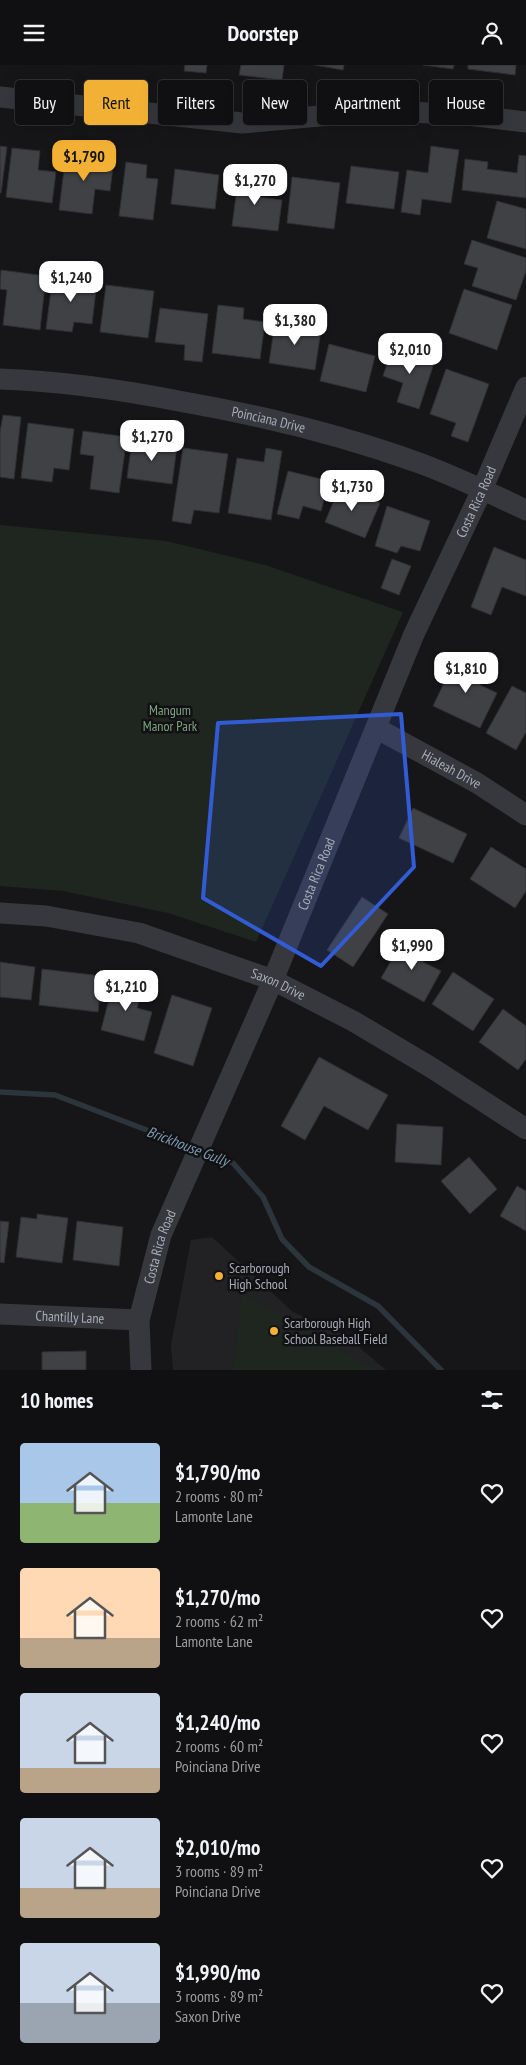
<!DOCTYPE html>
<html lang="en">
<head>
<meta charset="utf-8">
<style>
	body { margin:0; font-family:"PT Sans Narrow",sans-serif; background:#1e1e20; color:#f1f3f6; height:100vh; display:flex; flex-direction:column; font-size:19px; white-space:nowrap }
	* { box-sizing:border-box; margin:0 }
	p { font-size:16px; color:#9c9d9f }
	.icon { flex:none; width:28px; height:28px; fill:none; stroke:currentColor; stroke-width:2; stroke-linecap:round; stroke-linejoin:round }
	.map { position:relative; height:1305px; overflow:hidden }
	.sheet { display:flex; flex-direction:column; background:#101012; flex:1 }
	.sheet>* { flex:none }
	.guide { position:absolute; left:15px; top:15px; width:496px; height:45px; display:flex; gap:10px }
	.price { position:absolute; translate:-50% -42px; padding:0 11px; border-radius:10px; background:#fff; color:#222; font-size:16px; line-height:32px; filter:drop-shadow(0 1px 2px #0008) }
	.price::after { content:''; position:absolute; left:50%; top:30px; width:15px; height:11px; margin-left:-8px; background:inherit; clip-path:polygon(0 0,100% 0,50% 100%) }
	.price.active { background:#f2b134; color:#111 }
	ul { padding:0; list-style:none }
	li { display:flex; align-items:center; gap:15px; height:125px; padding:0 20px }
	li span { display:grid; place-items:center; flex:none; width:140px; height:100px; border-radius:5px; color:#555 }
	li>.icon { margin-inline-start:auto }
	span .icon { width:60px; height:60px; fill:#fffc; stroke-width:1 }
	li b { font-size:21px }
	h2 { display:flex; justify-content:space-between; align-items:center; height:60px; padding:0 20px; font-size:21px }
	.pill { padding:0 18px; border-radius:5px; background:#101012; box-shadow:0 5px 20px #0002,0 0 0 1px #303032; font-size:18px; line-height:45px }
	.pill.active { background:#f2b134; color:#111 }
	header { display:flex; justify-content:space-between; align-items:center; height:65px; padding:0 20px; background:#101012; font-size:22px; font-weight:800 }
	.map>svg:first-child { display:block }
</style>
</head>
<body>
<header><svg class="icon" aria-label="menu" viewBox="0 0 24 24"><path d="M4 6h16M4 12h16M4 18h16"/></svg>Doorstep<svg class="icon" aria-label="person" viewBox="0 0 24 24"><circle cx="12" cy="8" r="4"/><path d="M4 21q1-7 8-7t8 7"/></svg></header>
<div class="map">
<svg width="526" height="1305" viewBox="0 0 526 1305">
	<rect width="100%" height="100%" fill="#161618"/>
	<path fill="#222225" d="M 212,1172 L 293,1247 L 345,1270 L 386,1305 L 173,1305 L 171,1280 L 191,1175 Z"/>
	<g fill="#1e261f">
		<path d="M 0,460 L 166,476 L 265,500 L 403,547 L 256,877 L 168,848 L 63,826 L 0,821 Z"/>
		<path d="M 242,1227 L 242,1228 L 377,1305 L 233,1305 Z"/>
	</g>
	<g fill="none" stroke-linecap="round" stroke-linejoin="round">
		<path stroke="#2c353c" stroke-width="5.5" d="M 0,1027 L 55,1030 L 233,1098 L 263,1132 L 282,1174 L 309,1202 L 378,1241 L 441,1305"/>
	</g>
	<g fill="#404145" stroke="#303034">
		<path d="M 185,0 L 207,0 L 206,8 L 184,6 Z"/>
		<path d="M 241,0 L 284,0 L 282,15 L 239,10 Z"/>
		<path d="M 315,0 L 344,0 L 343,5 Z"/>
		<path d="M 423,0 L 454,0 L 453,4 Z"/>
		<path d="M 468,0 L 516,0 L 515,10 L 468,4 Z"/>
		<path d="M 0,81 L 7,82 L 1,128 L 0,128 Z"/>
		<path d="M 431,81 L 459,85 L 451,138 L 422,134 L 420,150 L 401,147 L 407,105 L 428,108 Z"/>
		<path d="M 12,83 L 40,86 L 38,105 L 56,107 L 52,138 L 6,132 Z"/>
		<path d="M 66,89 L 114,94 L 110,126 L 95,124 L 92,149 L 59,145 Z"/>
		<path d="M 519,90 L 526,91 L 526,133 L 462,125 L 465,94 L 488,97 L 487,104 L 517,108 Z"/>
		<path d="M 126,97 L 147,100 L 146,113 L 158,114 L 153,155 L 119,151 Z"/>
		<path d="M 351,101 L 399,107 L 394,144 L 346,138 Z"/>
		<path d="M 175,104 L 219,110 L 215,144 L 171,139 Z"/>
		<path d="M 239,108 L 263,111 L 260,132 L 282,135 L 278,166 L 232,161 Z"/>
		<path d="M 292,112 L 340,118 L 334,164 L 287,158 Z"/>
		<path d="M 497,136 L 526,144 L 526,184 L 487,173 Z"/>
		<path d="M 472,175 L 526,193 L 526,206 L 516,235 L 472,221 L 478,203 L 464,199 Z"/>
		<path d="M 1,205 L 46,211 L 40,265 L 3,260 L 7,225 L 0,224 Z"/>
		<path d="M 53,210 L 97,216 L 92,259 L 74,257 L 72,267 L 46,264 Z"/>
		<path d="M 106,220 L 154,226 L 148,273 L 100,267 Z"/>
		<path d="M 464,224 L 512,240 L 497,285 L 449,268 Z"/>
		<path d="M 218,240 L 244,243 L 243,254 L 265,257 L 260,294 L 212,288 Z"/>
		<path d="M 160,243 L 208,249 L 202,297 L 184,295 L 185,280 L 155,277 Z"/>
		<path d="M 275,257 L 321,265 L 315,305 L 269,298 Z"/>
		<path d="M 329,279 L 375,291 L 366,327 L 320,316 Z"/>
		<path d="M 393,281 L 435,295 L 419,344 L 397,337 L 403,318 L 383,311 Z"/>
		<path d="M 446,304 L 489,319 L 468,377 L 451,371 L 456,358 L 430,349 Z"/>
		<path d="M 3,350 L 21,352 L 14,414 L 0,412 L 0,367 Z"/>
		<path d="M 28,358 L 74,364 L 69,405 L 54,403 L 52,417 L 21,413 Z"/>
		<path d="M 83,366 L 127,372 L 119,428 L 90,424 L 94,391 L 80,389 Z"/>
		<path d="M 132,376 L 177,381 L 172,419 L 127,413 Z"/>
		<path d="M 183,383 L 228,389 L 219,448 L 194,445 L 191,459 L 172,456 Z"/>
		<path d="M 266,383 L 282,386 L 271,455 L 228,448 L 237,393 L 264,397 Z"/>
		<path d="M 288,406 L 329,416 L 321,446 L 303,441 L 299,454 L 277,449 Z"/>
		<path d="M 340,421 L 380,438 L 365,473 L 325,457 Z"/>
		<path d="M 387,441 L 430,456 L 420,486 L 401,481 L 397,488 L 375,481 Z"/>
		<path d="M 494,482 L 526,495 L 526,531 L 502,522 L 491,550 L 471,542 Z"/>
		<path d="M 392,494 L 411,501 L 399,530 L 381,523 Z"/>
		<path d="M 456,593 L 486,607 L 480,620 L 497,628 L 480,663 L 433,641 Z"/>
		<path d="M 512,621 L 526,628 L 526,667 L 516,685 L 486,668 Z"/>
		<path d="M 413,743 L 467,769 L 453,798 L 399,773 Z"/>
		<path d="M 491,782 L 526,804 L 526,826 L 515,843 L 470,814 Z"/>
		<path d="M 362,832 L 388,849 L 353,902 L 327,885 Z"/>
		<path d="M 405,872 L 429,886 L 423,897 L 441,906 L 424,937 L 381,913 Z"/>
		<path d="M 0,897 L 35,902 L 31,935 L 0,932 Z"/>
		<path d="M 42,904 L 102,911 L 98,947 L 39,940 Z"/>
		<path d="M 453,907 L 494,934 L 473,966 L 432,939 Z"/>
		<path d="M 114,915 L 143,922 L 137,943 L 152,947 L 144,976 L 101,965 Z"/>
		<path d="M 172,930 L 212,943 L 193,1001 L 154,988 Z"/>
		<path d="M 503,944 L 526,961 L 526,994 L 518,1005 L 479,977 Z"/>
		<path d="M 319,992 L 388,1030 L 368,1065 L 324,1041 L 305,1075 L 281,1061 Z"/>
		<path d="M 397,1059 L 443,1062 L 441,1100 L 395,1097 Z"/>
		<path d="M 469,1092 L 497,1124 L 470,1149 L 441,1116 Z"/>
		<path d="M 517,1121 L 526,1126 L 526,1166 L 500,1151 Z"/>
		<path d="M 37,1149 L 68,1153 L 62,1198 L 16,1192 L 21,1152 L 37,1154 Z"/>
		<path d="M 0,1156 L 9,1157 L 4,1198 L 0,1197 Z"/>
		<path d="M 77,1156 L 123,1162 L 119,1201 L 73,1195 Z"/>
		<path d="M 86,1286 L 86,1305 L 42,1305 L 42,1287 Z"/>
	</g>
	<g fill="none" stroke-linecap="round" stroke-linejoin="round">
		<g stroke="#37383d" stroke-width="21">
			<path d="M 0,32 L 242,58 L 375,46 L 460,49 L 526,57"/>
			<path id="s1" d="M 0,314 C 62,316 123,325 184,337 C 264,351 345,371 422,399 C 457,412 492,429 526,445"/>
			<path id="s2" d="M 376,663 L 477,718 L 526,750"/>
			<path id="s3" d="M 0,848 L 46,851 L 139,868 L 273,915 L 353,956 L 432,1003 L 526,1064"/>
			<path id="s4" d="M 0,1249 L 139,1255"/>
			<path id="s5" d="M 141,1305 L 139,1255 L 161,1170 L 273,915 L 414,569 L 482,425 L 526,322"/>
		</g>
	</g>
	<path fill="#325cd3" fill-opacity="0.2" stroke="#325cd3" stroke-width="4" stroke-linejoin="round" d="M 401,649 L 414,802 L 321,901 L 203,833 L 218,658 Z"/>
	<g fill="#f2b134" stroke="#111113" stroke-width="2">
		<circle cx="219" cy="1211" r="5"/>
		<circle cx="274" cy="1266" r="5"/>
	</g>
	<g text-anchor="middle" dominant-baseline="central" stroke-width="5" stroke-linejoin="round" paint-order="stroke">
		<g font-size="14" fill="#a8adb8" stroke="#111113">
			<text stroke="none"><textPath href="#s1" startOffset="272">Poinciana Drive</textPath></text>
			<text stroke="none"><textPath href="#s5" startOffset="936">Costa Rica Road</textPath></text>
			<text stroke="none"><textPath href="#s2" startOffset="86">Hialeah Drive</textPath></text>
			<text stroke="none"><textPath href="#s5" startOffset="531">Costa Rica Road</textPath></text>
			<text stroke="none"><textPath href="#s3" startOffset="289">Saxon Drive</textPath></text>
			<text stroke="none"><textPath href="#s5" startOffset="126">Costa Rica Road</textPath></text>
			<text stroke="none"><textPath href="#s4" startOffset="70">Chantilly Lane</textPath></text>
		</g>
		<g font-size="14" fill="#7fa381" stroke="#111113">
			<text x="170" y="645">Mangum<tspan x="170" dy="16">Manor Park</tspan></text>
		</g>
		<g font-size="14" fill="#a8adb8" stroke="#111113" text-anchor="start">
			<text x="229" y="1203">Scarborough<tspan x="229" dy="16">High School</tspan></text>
			<text x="284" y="1258">Scarborough High<tspan x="284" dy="16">School Baseball Field</tspan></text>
		</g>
		<g font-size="15" font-style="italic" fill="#7f9bb3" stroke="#111113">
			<text transform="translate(188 1081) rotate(21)">Brickhouse Gully</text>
		</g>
	</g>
</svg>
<b class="price active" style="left:84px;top:117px">$1,790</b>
<b class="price" style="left:255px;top:141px">$1,270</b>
<b class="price" style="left:71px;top:238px">$1,240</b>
<b class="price" style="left:295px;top:281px">$1,380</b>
<b class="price" style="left:410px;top:310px">$2,010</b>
<b class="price" style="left:152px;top:397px">$1,270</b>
<b class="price" style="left:352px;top:447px">$1,730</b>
<b class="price" style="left:466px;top:629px">$1,810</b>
<b class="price" style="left:412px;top:906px">$1,990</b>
<b class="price" style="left:126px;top:947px">$1,210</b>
<div class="guide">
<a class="pill">Buy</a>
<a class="pill active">Rent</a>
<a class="pill">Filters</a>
<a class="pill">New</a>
<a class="pill">Apartment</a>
<a class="pill">House</a>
</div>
</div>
<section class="sheet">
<h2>10 homes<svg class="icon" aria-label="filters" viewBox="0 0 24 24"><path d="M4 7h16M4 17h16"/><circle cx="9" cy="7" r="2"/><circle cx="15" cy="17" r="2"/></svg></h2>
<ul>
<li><span style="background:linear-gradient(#a9c7e8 60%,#8fb573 0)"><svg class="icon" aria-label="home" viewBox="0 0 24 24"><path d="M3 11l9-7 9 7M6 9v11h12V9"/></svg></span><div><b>$1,790/mo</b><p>2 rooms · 80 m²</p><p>Lamonte Lane</p></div><svg class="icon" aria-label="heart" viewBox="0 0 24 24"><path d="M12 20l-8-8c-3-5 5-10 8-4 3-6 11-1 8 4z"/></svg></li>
<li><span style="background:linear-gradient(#ffd9b3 70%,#b9a48a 0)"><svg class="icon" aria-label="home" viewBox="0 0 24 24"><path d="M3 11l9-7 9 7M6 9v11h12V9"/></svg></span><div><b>$1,270/mo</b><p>2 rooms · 62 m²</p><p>Lamonte Lane</p></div><svg class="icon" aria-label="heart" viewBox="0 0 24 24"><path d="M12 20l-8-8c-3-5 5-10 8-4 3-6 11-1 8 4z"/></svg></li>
<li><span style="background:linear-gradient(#c9d6e8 75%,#b9a48a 0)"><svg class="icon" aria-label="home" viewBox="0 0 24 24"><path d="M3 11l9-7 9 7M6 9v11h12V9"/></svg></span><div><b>$1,240/mo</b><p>2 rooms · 60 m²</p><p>Poinciana Drive</p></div><svg class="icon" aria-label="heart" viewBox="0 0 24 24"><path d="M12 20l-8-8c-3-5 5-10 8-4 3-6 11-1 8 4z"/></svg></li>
<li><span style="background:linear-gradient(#c9d6e8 70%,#b9a48a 0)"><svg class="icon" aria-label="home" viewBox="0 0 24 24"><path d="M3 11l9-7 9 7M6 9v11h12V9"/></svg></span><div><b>$2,010/mo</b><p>3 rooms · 89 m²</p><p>Poinciana Drive</p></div><svg class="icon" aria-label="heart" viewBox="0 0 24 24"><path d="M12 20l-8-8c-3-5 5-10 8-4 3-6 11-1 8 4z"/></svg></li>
<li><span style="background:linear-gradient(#c9d6e8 60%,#9aa5b1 0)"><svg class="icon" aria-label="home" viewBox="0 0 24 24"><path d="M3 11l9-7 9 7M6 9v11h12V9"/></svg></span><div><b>$1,990/mo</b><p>3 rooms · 89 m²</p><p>Saxon Drive</p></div><svg class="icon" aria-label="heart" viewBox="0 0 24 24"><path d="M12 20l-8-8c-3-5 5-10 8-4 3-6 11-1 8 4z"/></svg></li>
</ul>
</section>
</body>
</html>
